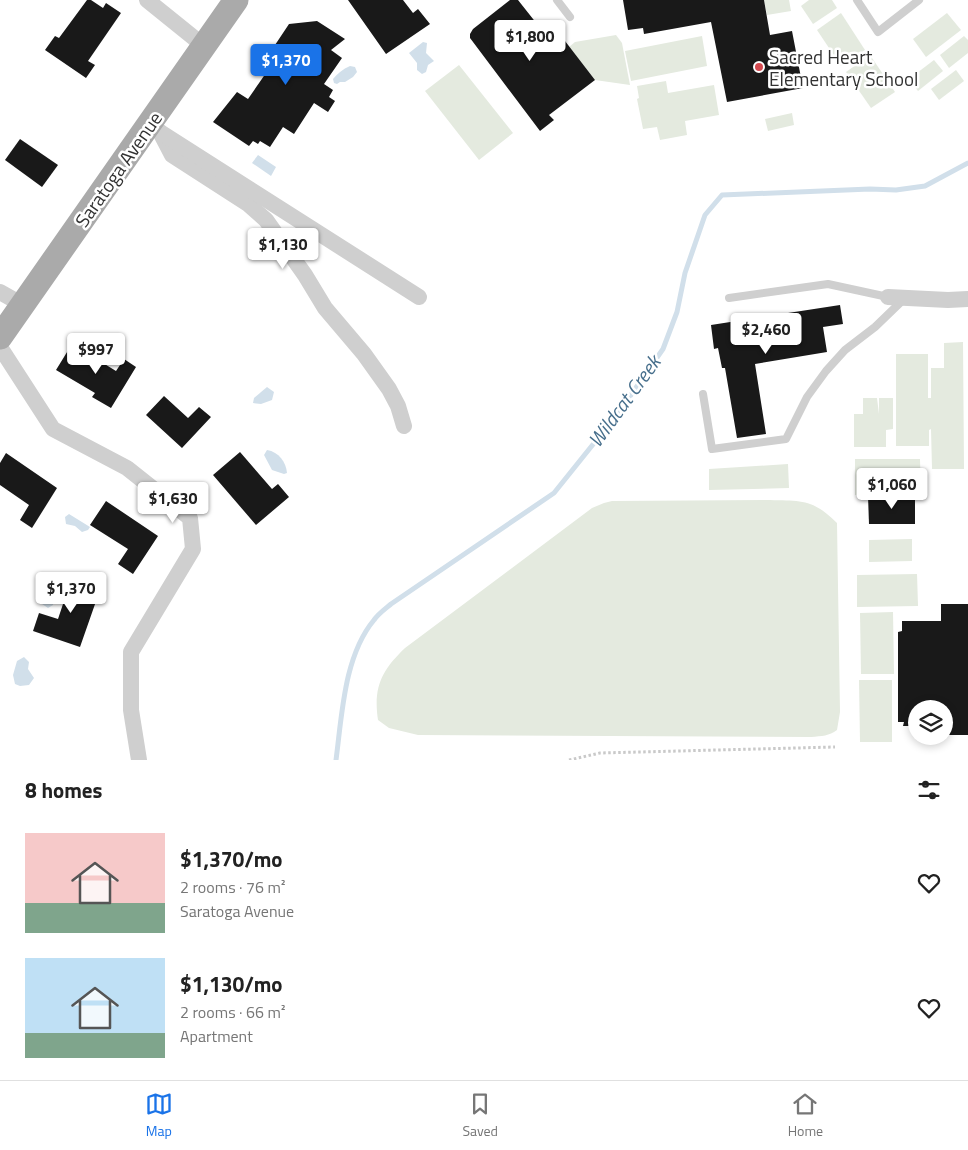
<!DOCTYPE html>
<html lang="en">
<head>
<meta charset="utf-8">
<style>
	body { margin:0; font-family:"Titillium Web",sans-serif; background:#f6f6f6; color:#222; height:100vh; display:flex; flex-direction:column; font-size:19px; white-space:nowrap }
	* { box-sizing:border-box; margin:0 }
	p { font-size:16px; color:#767676 }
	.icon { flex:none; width:28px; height:28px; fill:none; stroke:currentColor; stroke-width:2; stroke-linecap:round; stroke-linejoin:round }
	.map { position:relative; height:760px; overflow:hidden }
	.panel { display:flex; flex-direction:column; background:#fff; flex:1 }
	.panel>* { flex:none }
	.buttons { position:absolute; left:908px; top:700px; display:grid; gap:10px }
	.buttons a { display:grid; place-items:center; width:45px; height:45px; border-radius:50%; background:#fff; box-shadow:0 2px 8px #0003; font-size:25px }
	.price { position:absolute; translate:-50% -42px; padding:0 11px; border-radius:5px; background:#fff; color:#222; font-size:16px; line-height:32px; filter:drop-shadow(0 1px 2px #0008) }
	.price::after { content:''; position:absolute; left:50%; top:30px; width:15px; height:11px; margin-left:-8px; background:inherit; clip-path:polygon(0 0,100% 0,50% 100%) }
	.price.active { background:#1a73e8; color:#fff }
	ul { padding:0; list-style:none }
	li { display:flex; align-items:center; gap:15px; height:125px; padding:0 25px }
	li span { display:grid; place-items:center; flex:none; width:140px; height:100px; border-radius:0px; color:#555 }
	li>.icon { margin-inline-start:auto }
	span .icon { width:60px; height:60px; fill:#fffc; stroke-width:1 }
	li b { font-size:21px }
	h2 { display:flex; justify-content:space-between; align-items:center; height:60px; padding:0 25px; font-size:21px }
	.dock { display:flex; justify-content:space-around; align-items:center; height:70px; border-top:1px solid #e0e0e0; background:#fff; font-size:14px; color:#767676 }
	.dock a { display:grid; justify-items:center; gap:2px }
	.dock .active { color:#1a73e8 }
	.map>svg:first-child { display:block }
</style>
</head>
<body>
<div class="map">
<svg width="968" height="760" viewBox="0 0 968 760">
	<rect width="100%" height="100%" fill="#fff"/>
	<g fill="#e4eadf">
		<path d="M 764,0 L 789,0 L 791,11 L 767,15 Z"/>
		<path d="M 809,0 L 832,0 L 837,8 L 813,24 L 801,6 Z"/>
		<path d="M 841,13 L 865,50 L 841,66 L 817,30 Z"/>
		<path d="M 947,13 L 961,30 L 926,57 L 913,39 Z"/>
		<path d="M 616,35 L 622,43 L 630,85 L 595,80 L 569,47 L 575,42 Z"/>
		<path d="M 702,36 L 707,66 L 631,81 L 625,51 Z"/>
		<path d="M 964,36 L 968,40 L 968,53 L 949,68 L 940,55 Z"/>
		<path d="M 870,55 L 895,92 L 871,108 L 846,72 Z"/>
		<path d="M 934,60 L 943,71 L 918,91 L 909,79 Z"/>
		<path d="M 459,65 L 513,133 L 479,160 L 425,91 Z"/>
		<path d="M 956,70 L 964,81 L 939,100 L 931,89 Z"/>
		<path d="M 666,81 L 668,93 L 714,85 L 719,115 L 685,121 L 687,135 L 660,140 L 657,127 L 643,129 L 637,99 L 639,98 L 637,86 Z"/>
		<path d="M 792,113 L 794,125 L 768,131 L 765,119 Z"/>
		<path d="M 963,342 L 964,469 L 932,469 L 931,429 L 929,430 L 929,446 L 896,446 L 896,354 L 928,354 L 928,398 L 931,398 L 931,368 L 944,368 L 944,343 Z"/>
		<path d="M 863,398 L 877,398 L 879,414 L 879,398 L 893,398 L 893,429 L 886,430 L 886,447 L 854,447 L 854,414 L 863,414 Z"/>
		<path d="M 855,459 L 920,459 L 921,495 L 855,495 Z"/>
		<path d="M 788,464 L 789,488 L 709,490 L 709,469 Z"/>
		<path d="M 770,500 C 802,501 813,499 837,523 L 840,712 L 837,730 C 829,736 822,736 811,737 L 418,735 L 389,728 L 378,720 C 373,687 382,670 405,648 L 592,508 L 604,503 L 612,501 Z"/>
		<path d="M 912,539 L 912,561 L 869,562 L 869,540 Z"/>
		<path d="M 917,574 L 918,606 L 857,607 L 857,575 Z"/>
		<path d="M 893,612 L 894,674 L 861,674 L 860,613 Z"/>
		<path d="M 859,680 L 892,680 L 892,742 L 860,742 Z"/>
	</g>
	<g fill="#d1dfea">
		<path d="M 423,42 L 427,43 L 426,53 L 434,61 L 428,65 L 426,72 L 422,74 L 417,70 L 417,63 L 409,53 Z"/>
		<path d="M 350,66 L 355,67 L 357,72 L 353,77 L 345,82 L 340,82 L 337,84 L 334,83 L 333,79 C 337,74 343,69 350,66 Z"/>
		<path d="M 258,155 L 276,167 L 271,176 L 252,163 Z"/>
		<path d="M 267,387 L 274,392 L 272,400 L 261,404 L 253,403 L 254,398 Z"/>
		<path d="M 267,450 C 279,452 286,462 287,473 L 284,474 L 272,470 L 264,455 Z"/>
		<path d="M 69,514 L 90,527 L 88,530 L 82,532 L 75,526 L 66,524 L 65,517 Z"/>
		<path d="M 54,583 L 60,586 L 54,597 L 53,605 L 48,608 L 42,604 L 43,590 Z"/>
		<path d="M 24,657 L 29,662 L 28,669 L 34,678 L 29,685 L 20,686 L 15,684 L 13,675 L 17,661 Z"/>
	</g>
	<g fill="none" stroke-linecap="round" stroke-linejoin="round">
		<path stroke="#d1dfea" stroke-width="5" d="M 336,760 C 342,715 344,656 374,620 C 378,614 385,609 391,604 L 554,493 L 619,412 L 663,349 L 677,312 L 685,273 L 705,215 L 722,195 L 870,189 L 896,190 L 925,186 L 968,163"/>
	</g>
	<g fill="#191919">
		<path d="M 87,0 L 91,0 L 103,8 L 106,3 L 121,13 L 88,61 L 95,65 L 86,78 L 45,50 L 55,36 L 59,38 Z"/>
		<path d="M 348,0 L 403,0 L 413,13 L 418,9 L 430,24 L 386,54 Z"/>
		<path d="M 510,0 L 518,0 L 556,48 L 565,41 L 595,80 L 549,115 L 554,120 L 540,131 L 470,38 L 470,34 L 473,29 Z"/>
		<path d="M 623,0 L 764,0 L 770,35 L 792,31 L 803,88 L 727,102 L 711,22 L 644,34 L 643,28 L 628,30 Z"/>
		<path d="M 317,21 L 345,39 L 331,50 L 342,58 L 324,84 L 333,90 L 329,97 L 335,101 L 328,112 L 314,103 L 294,134 L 283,127 L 270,147 L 260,141 L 258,144 L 253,141 L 249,146 L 213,122 L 237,92 L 248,99 L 266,73 L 259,69 L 289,24 Z"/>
		<path d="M 20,139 L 58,165 L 42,187 L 5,160 Z"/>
		<path d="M 840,305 L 843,324 L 823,327 L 827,352 L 755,364 L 766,434 L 737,438 L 725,368 L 722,368 L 718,348 L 714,349 L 711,325 Z"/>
		<path d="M 72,344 L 116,371 L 124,359 L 136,367 L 111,408 L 92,397 L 95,393 L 56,370 Z"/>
		<path d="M 164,396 L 188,418 L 199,407 L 211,417 L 182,448 L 146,415 Z"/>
		<path d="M 240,452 L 272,489 L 278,484 L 289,497 L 256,525 L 213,475 Z"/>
		<path d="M 6,453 L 57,488 L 32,528 L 20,520 L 29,505 L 0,485 L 0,463 Z"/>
		<path d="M 868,496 L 915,496 L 915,524 L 869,524 Z"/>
		<path d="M 106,501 L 158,536 L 133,574 L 118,564 L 128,549 L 90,525 Z"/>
		<path d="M 72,577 L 101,587 L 80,647 L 33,631 L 39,613 L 58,619 Z"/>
		<path d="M 941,604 L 968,604 L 968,735 L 944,735 L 944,709 L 916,709 L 916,726 L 903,726 L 904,722 L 898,722 L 898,632 L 902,631 L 902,621 L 941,621 Z"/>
	</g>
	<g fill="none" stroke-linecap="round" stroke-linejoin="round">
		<path stroke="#c9c9c9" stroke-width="3" stroke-dasharray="2.5 2.5" stroke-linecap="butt" d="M 569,760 L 600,753 L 835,747"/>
		<g stroke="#cfcfcf" stroke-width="8">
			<path d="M 557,0 L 570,17"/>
			<path d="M 857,0 L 878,32 L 919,0"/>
			<path d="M 729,298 L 828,284 L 888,297"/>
			<path d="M 703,394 L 712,449 L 786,439 L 807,397 L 826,371 L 845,350 L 875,327 L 904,299"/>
		</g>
		<g stroke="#cfcfcf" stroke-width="16">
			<path d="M 147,0 L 204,46"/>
			<path d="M 160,132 L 172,155 L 248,204 L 266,220 L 305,275 L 325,308 L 364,354 L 389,389 L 398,406 L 404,426"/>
			<path d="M 160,132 L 419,297"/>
			<path d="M 0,292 L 23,305"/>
			<path d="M 888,297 L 948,300 L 968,299"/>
			<path d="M 0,347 L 53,429 L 127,468 L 190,518 L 193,549 L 131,652 L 131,710 L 139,760"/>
		</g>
		<path stroke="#aaa" stroke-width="25" d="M 0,337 L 236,0"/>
	</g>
	<circle fill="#d4494f" stroke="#fff" stroke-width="2" cx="759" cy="67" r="5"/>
	<g text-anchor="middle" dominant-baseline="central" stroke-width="5" stroke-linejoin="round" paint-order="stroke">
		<g font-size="19" fill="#323232" stroke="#fff" text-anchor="start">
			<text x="769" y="56">Sacred Heart<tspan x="769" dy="22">Elementary School</tspan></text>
		</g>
		<g font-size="19" fill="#323232" stroke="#fff">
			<text transform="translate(118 169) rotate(-55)">Saratoga Avenue</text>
		</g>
		<g font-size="20" font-style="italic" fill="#476f8c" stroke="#fff">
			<text transform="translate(624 401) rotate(-54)">Wildcat Creek</text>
		</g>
	</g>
</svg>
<div class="buttons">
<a><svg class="icon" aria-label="layers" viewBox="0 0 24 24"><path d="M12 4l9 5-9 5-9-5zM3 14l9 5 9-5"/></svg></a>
</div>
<b class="price" style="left:530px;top:62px">$1,800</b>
<b class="price active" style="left:286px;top:86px">$1,370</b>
<b class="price" style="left:283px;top:270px">$1,130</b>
<b class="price" style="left:766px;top:355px">$2,460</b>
<b class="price" style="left:96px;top:375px">$997</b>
<b class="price" style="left:892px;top:510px">$1,060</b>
<b class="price" style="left:173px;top:524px">$1,630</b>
<b class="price" style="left:71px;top:614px">$1,370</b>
</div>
<section class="panel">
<h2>8 homes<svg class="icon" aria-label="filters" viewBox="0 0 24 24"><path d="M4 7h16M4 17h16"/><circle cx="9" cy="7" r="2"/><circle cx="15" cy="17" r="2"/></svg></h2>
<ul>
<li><span style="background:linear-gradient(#f6c9c9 70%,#7fa58c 0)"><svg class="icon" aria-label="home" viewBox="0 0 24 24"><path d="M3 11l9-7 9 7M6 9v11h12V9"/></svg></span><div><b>$1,370/mo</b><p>2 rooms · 76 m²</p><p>Saratoga Avenue</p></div><svg class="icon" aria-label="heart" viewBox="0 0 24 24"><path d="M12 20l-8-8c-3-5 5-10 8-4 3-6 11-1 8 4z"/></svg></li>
<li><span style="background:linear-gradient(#bfe0f5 75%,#7fa58c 0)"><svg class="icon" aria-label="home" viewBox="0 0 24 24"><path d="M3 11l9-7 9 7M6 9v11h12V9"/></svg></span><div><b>$1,130/mo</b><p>2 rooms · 66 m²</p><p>Apartment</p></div><svg class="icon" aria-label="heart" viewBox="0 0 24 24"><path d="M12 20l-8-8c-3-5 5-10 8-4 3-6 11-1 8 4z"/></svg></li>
</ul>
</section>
<nav class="dock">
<a class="active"><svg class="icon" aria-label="map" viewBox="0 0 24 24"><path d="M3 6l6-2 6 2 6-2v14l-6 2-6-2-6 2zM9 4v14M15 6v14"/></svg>Map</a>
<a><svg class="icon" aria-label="saved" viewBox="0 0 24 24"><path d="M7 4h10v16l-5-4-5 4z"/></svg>Saved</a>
<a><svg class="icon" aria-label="home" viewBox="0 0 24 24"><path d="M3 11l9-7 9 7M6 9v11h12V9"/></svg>Home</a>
</nav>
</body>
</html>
